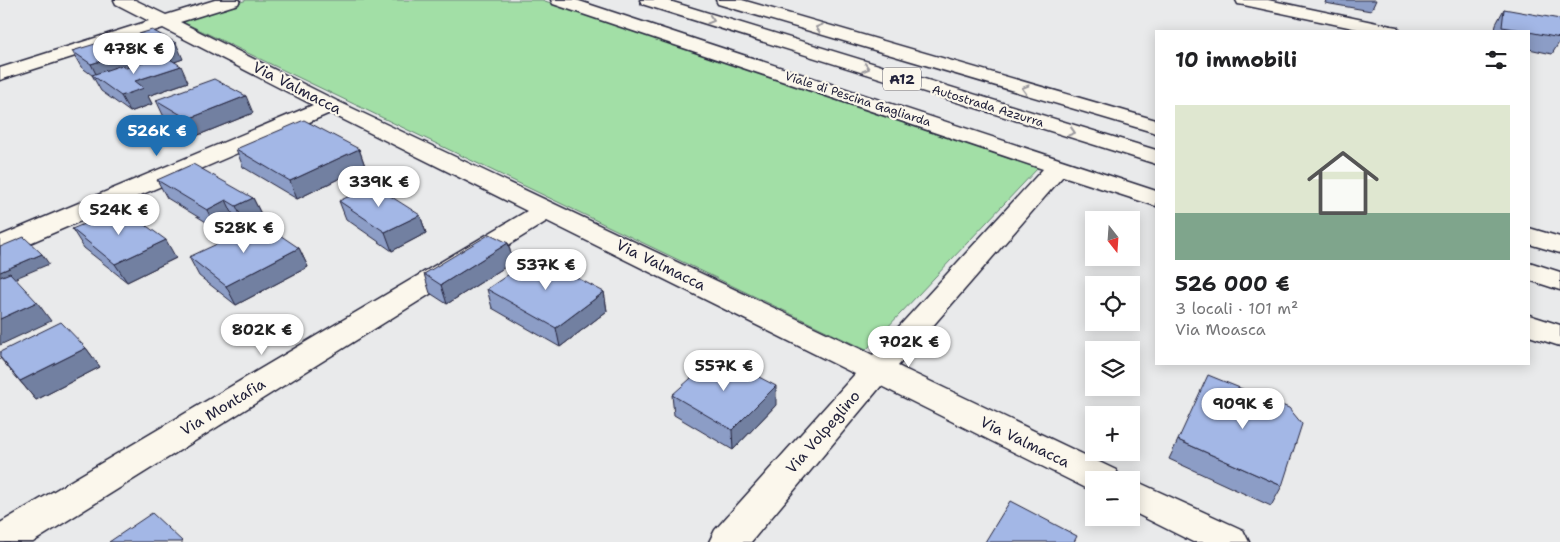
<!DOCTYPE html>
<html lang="it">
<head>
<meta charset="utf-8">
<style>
	body { margin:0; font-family:"Shantell Sans",sans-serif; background:#f6f6f6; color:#202124; height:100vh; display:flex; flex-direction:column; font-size:19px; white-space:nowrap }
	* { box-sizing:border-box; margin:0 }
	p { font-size:16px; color:#757577 }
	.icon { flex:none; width:28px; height:28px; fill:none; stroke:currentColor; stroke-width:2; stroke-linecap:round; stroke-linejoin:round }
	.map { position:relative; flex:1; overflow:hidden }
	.drawer { position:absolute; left:1155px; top:30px; width:375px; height:335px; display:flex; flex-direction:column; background:#fff; border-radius:0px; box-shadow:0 2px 12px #0003 }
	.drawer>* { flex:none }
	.needle { width:32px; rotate:163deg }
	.tools { position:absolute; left:1085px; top:211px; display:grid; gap:10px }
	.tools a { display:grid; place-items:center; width:55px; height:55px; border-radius:0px; background:#fff; box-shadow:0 2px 12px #0003; font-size:25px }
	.price { position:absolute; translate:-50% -42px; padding:0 11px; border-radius:18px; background:#fff; color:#222; font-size:16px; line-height:32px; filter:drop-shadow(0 1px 2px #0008) }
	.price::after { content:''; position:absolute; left:50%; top:30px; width:15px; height:11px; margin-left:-8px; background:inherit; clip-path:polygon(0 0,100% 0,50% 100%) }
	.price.current { background:#1f6fb2; color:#fff }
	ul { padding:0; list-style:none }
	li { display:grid; align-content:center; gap:10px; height:265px; padding:0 20px }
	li+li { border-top:1px solid #e0e0e0 }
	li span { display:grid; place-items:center; height:155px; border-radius:0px; color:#555 }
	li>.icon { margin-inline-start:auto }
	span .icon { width:90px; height:90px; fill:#fffc; stroke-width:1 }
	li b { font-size:21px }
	h2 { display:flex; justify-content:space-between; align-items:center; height:60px; padding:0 20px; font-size:21px }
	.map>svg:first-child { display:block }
</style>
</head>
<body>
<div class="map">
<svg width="1560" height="542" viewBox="0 0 1560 542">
	<rect width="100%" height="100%" fill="#e9eaeb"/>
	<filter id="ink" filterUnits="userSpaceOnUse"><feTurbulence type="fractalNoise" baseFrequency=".02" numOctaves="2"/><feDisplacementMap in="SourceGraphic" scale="10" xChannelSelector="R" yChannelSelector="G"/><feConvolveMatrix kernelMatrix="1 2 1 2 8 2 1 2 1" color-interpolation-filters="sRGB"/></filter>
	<g filter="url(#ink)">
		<path fill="#a2dfa6" stroke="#628070" d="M 247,0 L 542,0 L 1038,168 L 866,350 L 181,21 Z"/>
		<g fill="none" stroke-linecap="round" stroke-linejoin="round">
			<g stroke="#22223b" stroke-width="3">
				<g id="street">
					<path d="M 114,0 L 135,0 L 166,15 L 215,0 L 240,0 L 238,4 L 180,22 L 337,101 L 873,355 L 1043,169 L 553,4 L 551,0 L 576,0 L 1156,191 L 1156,206 L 1063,176 L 898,366 L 1116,470 L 1121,480 L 1094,480 L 1094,491 L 1090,490 L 881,386 L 751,542 L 709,542 L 715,530 L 855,374 L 547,221 L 33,542 L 0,542 L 0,523 L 527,211 L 330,113 L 9,252 L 0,254 L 0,236 L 313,105 L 163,28 L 0,80 L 0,68 L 149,21 L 116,4 Z"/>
					<path d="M 1236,0 L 1268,0 L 1391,26 L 1397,27 L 1400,31 L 1367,31 L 1244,5 L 1238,4 Z"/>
					<path d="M 1529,315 L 1560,325 L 1560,346 L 1529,336 Z"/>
					<path d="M 1131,479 L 1243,530 L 1249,542 L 1193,542 L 1131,511 L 1131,480 L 1128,480 Z"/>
				</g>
			</g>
			<g stroke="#22223b" stroke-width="3">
				<g id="highway">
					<path d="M 640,0 L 666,0 L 1156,150 L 1156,164 L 642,4 Z"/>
					<path d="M 716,0 L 742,0 L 1156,120 L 1156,133 L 718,4 Z"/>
					<path d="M 1529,228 L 1560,237 L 1560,253 L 1529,244 Z"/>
					<path d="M 1529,262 L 1560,272 L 1560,290 L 1529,280 Z"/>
				</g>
			</g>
			<use href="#street" fill="#fbf7ec" fill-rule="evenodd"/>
			<use href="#highway" fill="#fbf7ec" fill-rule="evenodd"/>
		</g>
		<g fill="#8c9dc6" stroke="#22223b">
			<path d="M 1326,0 L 1376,0 L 1371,11 L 1325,3 Z"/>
			<path d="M 1504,9 L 1560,38 L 1560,41 L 1552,54 L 1529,49 L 1529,31 L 1495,31 L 1496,24 Z"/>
			<path d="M 129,37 L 183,59 L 174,62 L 188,82 L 148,96 L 152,104 L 130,112 L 101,91 L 92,75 L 81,67 L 72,51 Z"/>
			<path d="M 156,100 L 253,113 L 196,136 L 164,117 Z"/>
			<path d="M 236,149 L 359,149 L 365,166 L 297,199 L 243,167 Z"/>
			<path d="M 157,180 L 253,198 L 262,216 L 245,225 L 235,219 L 216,228 L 167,198 Z"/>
			<path d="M 339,201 L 420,215 L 426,233 L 392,251 L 346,219 Z"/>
			<path d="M 72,229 L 176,258 L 127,282 L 84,248 Z"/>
			<path d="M 508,243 L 513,262 L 447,304 L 430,293 L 424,274 Z"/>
			<path d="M 299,248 L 308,267 L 236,305 L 199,276 L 189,257 Z"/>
			<path d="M 487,289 L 604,292 L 607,311 L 560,347 L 492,308 Z"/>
			<path d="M 86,348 L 100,367 L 36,400 L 0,358 Z"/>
			<path d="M 672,395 L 776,405 L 733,450 L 674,415 Z"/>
			<path d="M 1178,440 L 1282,486 L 1271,506 L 1169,459 Z"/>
		</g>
		<g fill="#7280a1" stroke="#22223b">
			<path d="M 176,43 L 183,59 L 154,69 L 146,53 Z"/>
			<path d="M 142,50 L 150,66 L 133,72 L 125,56 Z"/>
			<path d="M 122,54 L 130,69 L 99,80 L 91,64 Z"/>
			<path d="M 181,66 L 188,82 L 148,96 L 152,104 L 130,112 L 121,96 L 135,81 Z"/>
			<path d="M 246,96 L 253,113 L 196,136 L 188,119 Z"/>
			<path d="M 359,149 L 365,166 L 297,199 L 290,181 Z"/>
			<path d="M 253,198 L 262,216 L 245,225 L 236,206 Z"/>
			<path d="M 226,200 L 235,219 L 216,228 L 207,210 Z"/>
			<path d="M 420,215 L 426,233 L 392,251 L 385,232 Z"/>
			<path d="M 166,240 L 176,258 L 127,282 L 115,264 Z"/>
			<path d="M 508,243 L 513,262 L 447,304 L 441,285 Z"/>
			<path d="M 299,248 L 308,267 L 236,305 L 226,286 Z"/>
			<path d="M 42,254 L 49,264 L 4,283 L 0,277 L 0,272 Z"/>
			<path d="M 604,292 L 607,311 L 560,347 L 556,328 Z"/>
			<path d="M 37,302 L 51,321 L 0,345 L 0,319 Z"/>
			<path d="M 86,348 L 100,367 L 36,400 L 20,381 Z"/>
			<path d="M 776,386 L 776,405 L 733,450 L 732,430 Z"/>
		</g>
		<g fill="#a3b7e6" stroke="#22223b">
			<path d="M 1504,9 L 1560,19 L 1560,38 L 1529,32 L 1529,31 L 1502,27 Z"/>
			<path d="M 152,30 L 176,43 L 146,53 L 142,50 L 125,56 L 122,54 L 91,64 L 72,51 L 125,35 L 129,37 Z"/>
			<path d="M 165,56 L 181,66 L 135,81 L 144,88 L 121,96 L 92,75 L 122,65 L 126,68 Z"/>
			<path d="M 214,79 L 246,96 L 188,119 L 156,100 Z"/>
			<path d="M 304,120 L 359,149 L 290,181 L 236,149 Z"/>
			<path d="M 193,164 L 253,198 L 236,206 L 226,200 L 207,210 L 157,180 Z"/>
			<path d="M 373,185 L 420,215 L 385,232 L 339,201 Z"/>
			<path d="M 122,208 L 166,240 L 115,264 L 72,229 Z"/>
			<path d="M 262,223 L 299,248 L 226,286 L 189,257 Z"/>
			<path d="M 490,234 L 508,243 L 441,285 L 424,274 Z"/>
			<path d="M 24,237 L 42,254 L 0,272 L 0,247 Z"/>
			<path d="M 536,256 L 604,292 L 556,328 L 487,289 Z"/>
			<path d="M 10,273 L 37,302 L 0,319 L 0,277 Z"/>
			<path d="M 61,322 L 86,348 L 20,381 L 0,357 L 0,352 Z"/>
			<path d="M 717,355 L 776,386 L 732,430 L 672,395 Z"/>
			<path d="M 1208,375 L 1289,408 L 1302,424 L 1282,486 L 1178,440 Z"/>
			<path d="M 1010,501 L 1077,536 L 1074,542 L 985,542 Z"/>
			<path d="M 152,513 L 183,542 L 109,542 Z"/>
		</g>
		<defs><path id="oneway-chevron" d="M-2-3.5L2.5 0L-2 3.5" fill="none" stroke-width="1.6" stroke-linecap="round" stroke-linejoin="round" transform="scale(1.25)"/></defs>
		<g stroke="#99979c">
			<use href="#oneway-chevron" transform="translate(711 20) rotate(17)"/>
			<use href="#oneway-chevron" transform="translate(819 28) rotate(-164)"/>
			<use href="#oneway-chevron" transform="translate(866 68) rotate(17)"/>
			<use href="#oneway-chevron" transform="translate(1025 89) rotate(-164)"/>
			<use href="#oneway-chevron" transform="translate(1072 132) rotate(17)"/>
		</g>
	</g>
	<g text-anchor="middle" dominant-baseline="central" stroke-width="4.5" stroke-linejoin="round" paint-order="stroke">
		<g font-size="12" fill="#22223b" stroke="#fbf7ec">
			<text transform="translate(858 99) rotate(18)">Viale di Pescina Gagliarda</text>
			<text transform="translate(988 106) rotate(17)">Autostrada Azzurra</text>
		</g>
		<rect fill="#fbf7ec" stroke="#636270" stroke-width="1" x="883" y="67.5" width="38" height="23" rx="4"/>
		<g font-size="14" font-weight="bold" fill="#22223b">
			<text x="902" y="79">A12</text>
		</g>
		<g font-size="15" fill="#22223b" stroke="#fbf7ec">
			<text transform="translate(297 88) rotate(27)">Via Valmacca</text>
			<text transform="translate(661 265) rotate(26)">Via Valmacca</text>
			<text transform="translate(223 407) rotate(-31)">Via Montafia</text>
			<text transform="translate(823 432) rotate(-49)">Via Volpeglino</text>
			<text transform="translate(1025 442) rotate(26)">Via Valmacca</text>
		</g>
	</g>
</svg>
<div class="tools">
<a><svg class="needle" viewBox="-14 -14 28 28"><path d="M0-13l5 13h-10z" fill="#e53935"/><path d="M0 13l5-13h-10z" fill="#757577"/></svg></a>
<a><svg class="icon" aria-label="locate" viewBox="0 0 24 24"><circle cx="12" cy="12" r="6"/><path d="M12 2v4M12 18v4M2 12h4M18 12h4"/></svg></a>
<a><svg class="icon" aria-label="layers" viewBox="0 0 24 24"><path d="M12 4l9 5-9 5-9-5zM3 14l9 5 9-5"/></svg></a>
<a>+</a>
<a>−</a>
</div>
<b class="price" style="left:134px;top:75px">478K €</b>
<b class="price current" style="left:157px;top:157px">526K €</b>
<b class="price" style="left:379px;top:208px">339K €</b>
<b class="price" style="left:119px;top:236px">524K €</b>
<b class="price" style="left:244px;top:254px">528K €</b>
<b class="price" style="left:546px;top:291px">537K €</b>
<b class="price" style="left:262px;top:356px">802K €</b>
<b class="price" style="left:909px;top:368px">702K €</b>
<b class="price" style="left:724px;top:392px">557K €</b>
<b class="price" style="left:1243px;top:430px">909K €</b>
<section class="drawer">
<h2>10 immobili<svg class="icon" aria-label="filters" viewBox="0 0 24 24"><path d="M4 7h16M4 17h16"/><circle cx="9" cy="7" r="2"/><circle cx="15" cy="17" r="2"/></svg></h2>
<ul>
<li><span style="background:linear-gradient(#dfe7d0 70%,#7fa58c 0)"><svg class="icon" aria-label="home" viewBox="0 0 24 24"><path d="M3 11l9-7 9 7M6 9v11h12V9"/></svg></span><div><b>526 000 €</b><p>3 locali · 101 m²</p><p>Via Moasca</p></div></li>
</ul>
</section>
</div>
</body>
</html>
